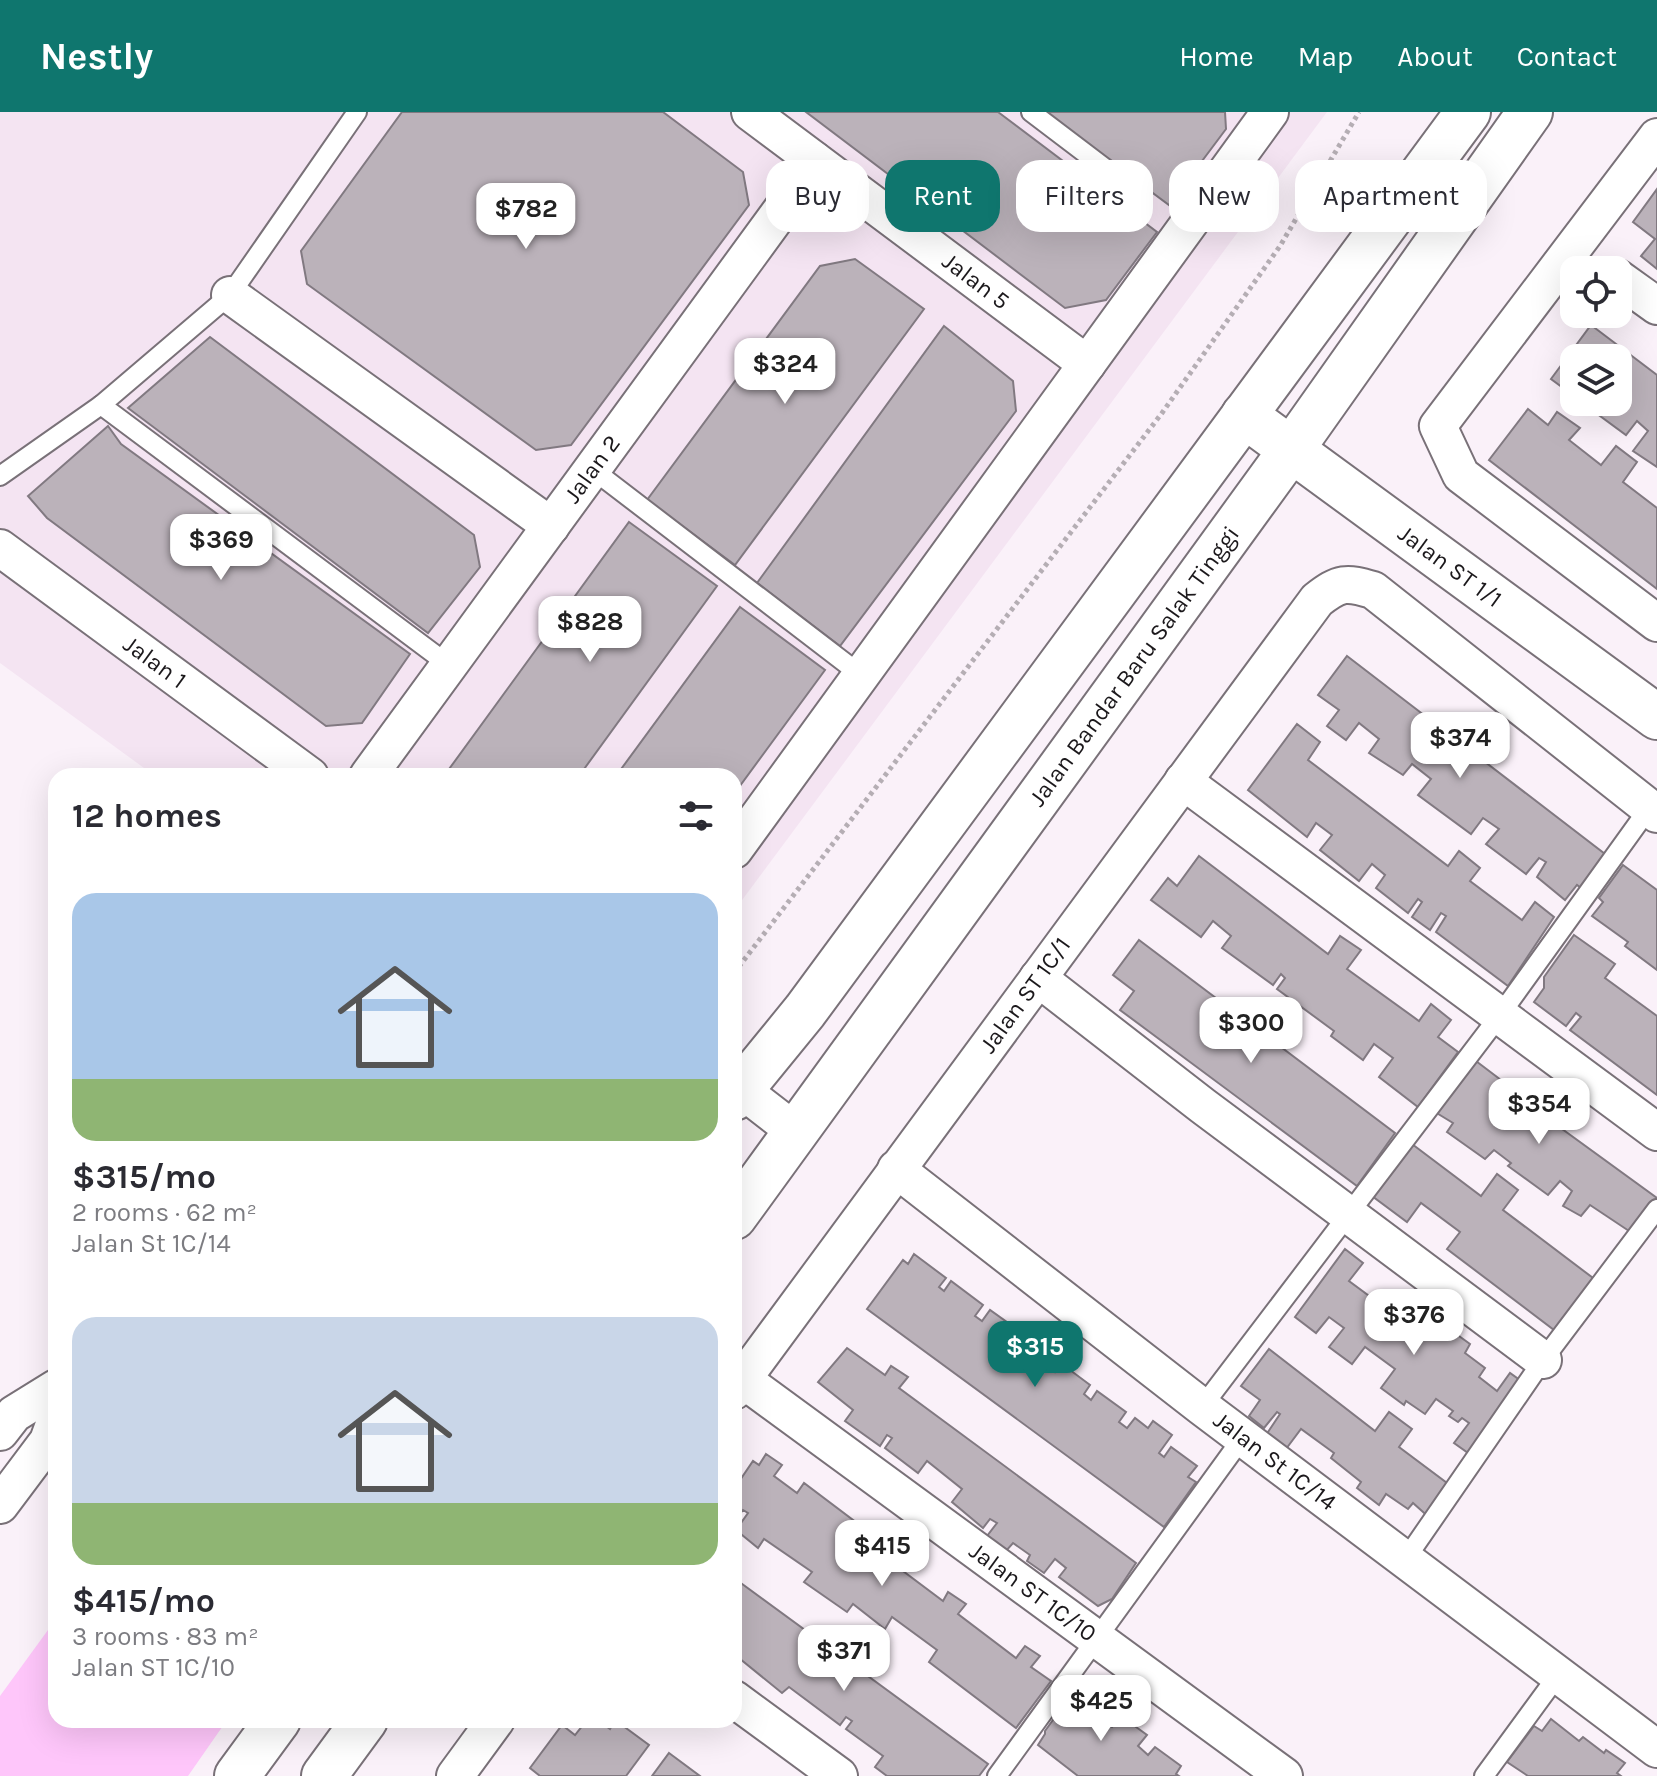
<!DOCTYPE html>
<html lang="en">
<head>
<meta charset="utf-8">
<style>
	body { margin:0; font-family:Karla,sans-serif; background:#f2f2f3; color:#2b2b33; height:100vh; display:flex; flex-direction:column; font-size:30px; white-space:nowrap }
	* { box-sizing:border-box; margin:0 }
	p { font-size:26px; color:#7c7c81 }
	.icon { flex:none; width:44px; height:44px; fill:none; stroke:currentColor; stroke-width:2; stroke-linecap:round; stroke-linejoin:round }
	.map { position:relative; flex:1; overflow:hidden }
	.drawer { position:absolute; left:48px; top:656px; width:694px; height:960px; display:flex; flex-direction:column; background:#fff; border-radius:24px; box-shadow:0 8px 32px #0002 }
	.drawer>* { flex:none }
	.banner { position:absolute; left:766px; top:48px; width:760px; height:72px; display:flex; gap:16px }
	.controls { position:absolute; left:1560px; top:144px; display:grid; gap:16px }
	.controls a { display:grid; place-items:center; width:72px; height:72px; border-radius:16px; background:#fff; box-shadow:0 8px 32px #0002; font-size:40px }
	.price { position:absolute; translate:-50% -68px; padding:0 18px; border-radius:16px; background:#fff; color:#222; font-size:26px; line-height:52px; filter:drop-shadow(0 2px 4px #0008) }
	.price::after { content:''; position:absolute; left:50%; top:48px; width:24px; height:18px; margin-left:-12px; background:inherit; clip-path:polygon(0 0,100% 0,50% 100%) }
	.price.current { background:#0f766e; color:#fff }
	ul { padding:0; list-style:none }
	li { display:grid; align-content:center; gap:16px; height:424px; padding:0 24px }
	li span { display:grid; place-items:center; height:248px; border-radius:24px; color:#555 }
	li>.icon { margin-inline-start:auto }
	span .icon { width:144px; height:144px; fill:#fffc; stroke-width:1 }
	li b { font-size:34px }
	h2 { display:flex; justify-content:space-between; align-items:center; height:96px; padding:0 24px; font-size:34px }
	.chip { padding:0 28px; border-radius:24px; background:#fff; box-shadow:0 8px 32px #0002; font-size:28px; line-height:72px }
	.chip.current { background:#0f766e; color:#fff }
	header { display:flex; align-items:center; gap:48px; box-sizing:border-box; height:112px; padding:0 40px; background:#0f766e; color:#fff }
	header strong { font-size:38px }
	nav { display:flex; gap:44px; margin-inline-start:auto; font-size:28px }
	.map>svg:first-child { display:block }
</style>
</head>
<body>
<header>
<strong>Nestly</strong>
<nav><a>Home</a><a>Map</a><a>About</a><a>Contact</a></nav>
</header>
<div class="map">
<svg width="1657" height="1664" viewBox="0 0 1657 1664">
	<rect width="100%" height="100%" fill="#faf1f9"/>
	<path fill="#f4e4f2" d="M 0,0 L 1327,0 L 734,799 L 734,664 L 155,664 L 0,551 Z"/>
	<path fill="#fec6fa" d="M 56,1507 L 56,1608 L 227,1608 L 188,1664 L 0,1664 L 0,1584 Z"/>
	<g fill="#bbb2ba" stroke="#817981" stroke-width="2">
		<path d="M 402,0 L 663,0 L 743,60 L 749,93 L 571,333 L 536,338 L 307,172 L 301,139 Z"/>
		<path d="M 806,0 L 998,0 L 1157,120 L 1106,188 L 1065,196 Z"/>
		<path d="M 1044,0 L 1225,0 L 1226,17 L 1169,93 Z"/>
		<path d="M 1657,77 L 1657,157 L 1641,144 L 1655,127 L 1633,110 Z"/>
		<path d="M 855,147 L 924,197 L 735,453 L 647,388 L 820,154 Z"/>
		<path d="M 1591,213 L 1657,263 L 1657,355 L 1633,339 L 1648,319 L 1637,309 L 1626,323 L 1581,290 L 1618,290 L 1618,246 L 1574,246 L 1574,284 L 1551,267 Z"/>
		<path d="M 944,214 L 1013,269 L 1016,299 L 840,534 L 757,471 Z"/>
		<path d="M 210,225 L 474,423 L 480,455 L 428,521 L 128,296 Z"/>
		<path d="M 1528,297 L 1548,313 L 1557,300 L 1580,316 L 1569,328 L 1601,353 L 1616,334 L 1637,350 L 1623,370 L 1657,396 L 1657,477 L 1489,348 Z"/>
		<path d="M 108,314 L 121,332 L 410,542 L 362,611 L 326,614 L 47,406 L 28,384 Z"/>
		<path d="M 629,410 L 717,474 L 579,664 L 444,664 Z"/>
		<path d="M 740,495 L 825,558 L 734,682 L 734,664 L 616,664 Z"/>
		<path d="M 1347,544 L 1605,742 L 1581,776 L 1577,773 L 1565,788 L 1537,765 L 1546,750 L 1539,746 L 1526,762 L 1486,732 L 1499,717 L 1483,706 L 1471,722 L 1418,683 L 1431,667 L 1412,652 L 1403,663 L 1369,641 L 1379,627 L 1359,611 L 1346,628 L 1327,614 L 1339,598 L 1318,583 Z"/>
		<path d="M 1297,612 L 1320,630 L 1308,648 L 1448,754 L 1459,739 L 1480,756 L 1470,769 L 1522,808 L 1535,790 L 1554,805 L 1508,874 L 1436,820 L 1446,804 L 1441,801 L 1430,818 L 1412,805 L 1422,790 L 1418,787 L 1408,801 L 1376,776 L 1385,763 L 1372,752 L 1359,769 L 1320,738 L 1332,723 L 1316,711 L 1307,725 L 1248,678 Z"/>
		<path d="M 1199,744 L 1328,842 L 1340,824 L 1361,838 L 1347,857 L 1419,909 L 1431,892 L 1451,908 L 1438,925 L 1458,940 L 1418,995 L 1379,965 L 1393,946 L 1374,932 L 1363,948 L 1331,924 L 1334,919 L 1277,877 L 1285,866 L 1281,862 L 1273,873 L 1222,836 L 1231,824 L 1213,809 L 1201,825 L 1151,788 L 1168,766 L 1177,774 Z"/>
		<path d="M 1623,753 L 1657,778 L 1657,858 L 1625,834 L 1628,830 L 1592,804 L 1603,790 L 1599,786 Z"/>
		<path d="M 1574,823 L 1615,852 L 1605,866 L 1657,904 L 1657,983 L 1570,918 L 1581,905 L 1576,901 L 1566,914 L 1534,890 L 1544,876 L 1544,865 Z"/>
		<path d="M 1139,828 L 1395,1021 L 1357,1074 L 1120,898 L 1134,879 L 1113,863 Z"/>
		<path d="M 1472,946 L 1526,987 L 1536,972 L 1560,988 L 1547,1006 L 1657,1086 L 1632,1121 L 1590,1093 L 1581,1104 L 1563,1094 L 1572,1079 L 1560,1069 L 1548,1083 L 1508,1054 L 1511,1051 L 1494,1038 L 1485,1047 L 1447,1020 L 1453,1011 L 1435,1000 Z"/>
		<path d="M 1408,1029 L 1481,1084 L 1497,1062 L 1518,1078 L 1503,1098 L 1597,1169 L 1558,1221 L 1447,1137 L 1460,1120 L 1421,1091 L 1407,1110 L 1368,1081 Z"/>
		<path d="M 1345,1137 L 1363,1151 L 1349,1169 L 1422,1223 L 1434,1206 L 1470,1232 L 1465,1241 L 1485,1256 L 1479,1265 L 1497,1279 L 1510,1261 L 1531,1276 L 1478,1348 L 1454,1331 L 1469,1311 L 1462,1306 L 1458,1310 L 1449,1304 L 1453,1299 L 1436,1287 L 1425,1302 L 1406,1289 L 1404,1293 L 1381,1276 L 1395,1257 L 1365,1235 L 1352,1252 L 1329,1235 L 1344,1216 L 1329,1205 L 1316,1221 L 1295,1205 Z"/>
		<path d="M 914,1142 L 946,1166 L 939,1175 L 944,1179 L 951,1169 L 983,1193 L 975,1204 L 982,1209 L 990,1198 L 1018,1218 L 1010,1229 L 1017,1234 L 1026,1223 L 1058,1246 L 1050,1256 L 1055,1260 L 1062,1252 L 1090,1273 L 1084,1282 L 1091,1288 L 1097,1279 L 1126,1300 L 1119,1310 L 1127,1316 L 1135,1306 L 1148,1316 L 1153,1309 L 1172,1323 L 1159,1341 L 1164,1345 L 1171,1335 L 1197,1354 L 1188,1365 L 1196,1370 L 1164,1415 L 867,1197 L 903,1148 L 908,1152 Z"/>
		<path d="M 847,1236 L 885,1263 L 891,1254 L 908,1265 L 899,1276 L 1136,1451 L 1112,1487 L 1098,1494 L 1059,1465 L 1066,1456 L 1055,1447 L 1044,1461 L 1027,1449 L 1030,1443 L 1013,1431 L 1006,1439 L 987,1424 L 997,1411 L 990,1407 L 983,1416 L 952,1390 L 962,1377 L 927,1349 L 918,1361 L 885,1336 L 892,1326 L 887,1323 L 880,1334 L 845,1309 L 853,1298 L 818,1270 Z"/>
		<path d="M 1269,1237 L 1375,1319 L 1389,1300 L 1412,1317 L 1399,1335 L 1455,1377 L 1432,1408 L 1413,1391 L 1408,1397 L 1386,1382 L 1379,1393 L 1357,1376 L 1361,1370 L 1331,1346 L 1334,1341 L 1301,1317 L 1286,1337 L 1266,1323 L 1280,1302 L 1277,1300 L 1264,1316 L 1249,1304 L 1260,1288 L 1241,1274 Z"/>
		<path d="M 766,1342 L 782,1353 L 774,1364 L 797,1381 L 804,1371 L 869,1420 L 861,1429 L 870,1435 L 876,1426 L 906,1447 L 899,1456 L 943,1489 L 948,1480 L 966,1492 L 958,1502 L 1016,1546 L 1025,1534 L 1040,1544 L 1031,1555 L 1051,1569 L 1016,1616 L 929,1550 L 937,1538 L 892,1505 L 885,1517 L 853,1492 L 847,1500 L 804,1470 L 812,1460 L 764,1427 L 758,1436 L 736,1418 L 748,1401 L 743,1398 L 736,1407 L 734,1405 L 734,1377 L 753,1349 L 759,1353 Z"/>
		<path d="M 734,1466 L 988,1652 L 979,1664 L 887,1664 L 875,1655 L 883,1644 L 846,1617 L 852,1609 L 846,1605 L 840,1613 L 789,1575 L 782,1581 L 734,1542 Z"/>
		<path d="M 1084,1579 L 1112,1601 L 1105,1610 L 1112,1615 L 1121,1604 L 1147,1623 L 1138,1634 L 1148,1643 L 1155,1635 L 1181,1654 L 1176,1662 L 1179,1664 L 1078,1664 L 1038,1633 L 1045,1622 L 1045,1619 L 1071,1583 L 1077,1588 Z"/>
		<path d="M 1551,1607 L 1579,1629 L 1583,1625 L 1604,1641 L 1606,1638 L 1625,1651 L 1617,1661 L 1621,1664 L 1528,1664 L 1507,1650 L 1534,1614 L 1542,1619 Z"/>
		<path d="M 587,1608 L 598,1608 L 610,1617 L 615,1608 L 649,1633 L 626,1664 L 540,1664 L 530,1656 L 562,1613 L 575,1623 Z"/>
		<path d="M 669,1641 L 700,1664 L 652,1664 Z"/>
	</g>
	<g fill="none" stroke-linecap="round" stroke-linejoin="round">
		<g stroke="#797178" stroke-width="22">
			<g id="service">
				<path d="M 1031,0 L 1139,82"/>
				<path d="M 101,293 L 449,553"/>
				<path d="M 592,357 L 861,563"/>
				<path d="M 0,364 L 101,293 L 230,183 L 357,0"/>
				<path d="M 1202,1295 L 1500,903 L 1649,696"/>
				<path d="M 1405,1448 L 1543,1248 L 1657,1097"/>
				<path d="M 997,1664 L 1243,1325"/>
				<path d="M 1484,1664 L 1558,1563"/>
			</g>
		</g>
		<g stroke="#797178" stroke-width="40">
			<g id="minor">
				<path d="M 750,0 L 1087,252"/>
				<path d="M 1657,25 L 1438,314 L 1461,363 L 1657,511"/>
				<path d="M 1618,166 L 1657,194"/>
				<path d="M 230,183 L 551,414"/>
				<path d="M 0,436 L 310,664"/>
				<path d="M 368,664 L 799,74 L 814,48"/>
				<path d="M 1183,669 L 1657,1020"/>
				<path d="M 734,738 L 1270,0"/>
				<path d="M 1038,866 L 1203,994 L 1543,1248"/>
				<path d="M 734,972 L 796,1020"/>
				<path d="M 896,1057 L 1202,1295 L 1657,1637"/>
				<path d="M 742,1267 L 1284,1664"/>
				<path d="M 734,1279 L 1317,488 C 1340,470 1346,470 1373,478 L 1657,702"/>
				<path d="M 0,1320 L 14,1302 L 56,1276"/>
				<path d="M 0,1393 L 48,1329 L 56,1307"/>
				<path d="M 734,1587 L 839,1664"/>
				<path d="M 455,1664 L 496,1608"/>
			</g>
		</g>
		<g stroke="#797178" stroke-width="48">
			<path id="tertiary" d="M 1244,303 L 1657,605"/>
		</g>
		<g stroke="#797178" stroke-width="48">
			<g id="secondary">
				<path d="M 734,986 L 805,899 L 1468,0"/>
				<path d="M 734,1105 L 1291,338 L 1530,0"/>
				<path d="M 237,1664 L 278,1608"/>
				<path d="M 324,1664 L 365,1608"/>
			</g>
		</g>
		<path stroke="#b5aeb4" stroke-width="5" stroke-dasharray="4 4" stroke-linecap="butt" d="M 734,861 L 1162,301 L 1280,134 L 1359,0"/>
		<use href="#service" stroke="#fff" stroke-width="18"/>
		<use href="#minor" stroke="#fff" stroke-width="36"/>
		<use href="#tertiary" stroke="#fff" stroke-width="44"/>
		<use href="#secondary" stroke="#fff" stroke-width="44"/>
	</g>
	<g text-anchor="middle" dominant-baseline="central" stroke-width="8" stroke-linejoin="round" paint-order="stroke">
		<g font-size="24" fill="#1b181b" stroke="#fff">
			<text transform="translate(976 169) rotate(37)">Jalan 5</text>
			<text transform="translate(592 357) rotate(-54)">Jalan 2</text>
			<text transform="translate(1450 454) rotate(36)">Jalan ST 1/1</text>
			<text transform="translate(155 550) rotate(36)">Jalan 1</text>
			<text transform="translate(1134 554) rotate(-54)">Jalan Bandar Baru Salak Tinggi</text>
			<text transform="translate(1025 883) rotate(-54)">Jalan ST 1C/1</text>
			<text transform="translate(1275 1349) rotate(37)">Jalan St 1C/14</text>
			<text transform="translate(1033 1480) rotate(36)">Jalan ST 1C/10</text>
		</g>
	</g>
</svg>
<div class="controls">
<a><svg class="icon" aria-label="locate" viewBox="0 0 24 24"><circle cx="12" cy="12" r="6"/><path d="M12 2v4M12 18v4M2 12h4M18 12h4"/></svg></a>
<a><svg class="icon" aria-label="layers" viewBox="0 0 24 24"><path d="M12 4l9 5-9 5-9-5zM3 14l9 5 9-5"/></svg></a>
</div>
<b class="price" style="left:526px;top:139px">$782</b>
<b class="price" style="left:785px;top:294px">$324</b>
<b class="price" style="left:221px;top:470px">$369</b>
<b class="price" style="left:590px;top:552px">$828</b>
<b class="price" style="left:1460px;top:668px">$374</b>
<b class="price" style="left:1251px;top:953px">$300</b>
<b class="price" style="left:1539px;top:1034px">$354</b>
<b class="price" style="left:1414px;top:1245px">$376</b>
<b class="price current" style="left:1035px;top:1277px">$315</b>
<b class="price" style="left:882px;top:1476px">$415</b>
<b class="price" style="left:844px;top:1581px">$371</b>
<b class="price" style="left:1101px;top:1631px">$425</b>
<div class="banner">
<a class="chip">Buy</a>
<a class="chip current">Rent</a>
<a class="chip">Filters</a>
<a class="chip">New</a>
<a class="chip">Apartment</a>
</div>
<section class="drawer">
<h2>12 homes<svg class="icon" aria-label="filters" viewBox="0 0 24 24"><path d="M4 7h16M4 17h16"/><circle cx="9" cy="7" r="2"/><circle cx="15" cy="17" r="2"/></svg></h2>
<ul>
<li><span style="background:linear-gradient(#a9c7e8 75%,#8fb573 0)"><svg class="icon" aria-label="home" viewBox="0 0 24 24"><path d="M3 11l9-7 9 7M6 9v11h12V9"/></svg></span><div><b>$315/mo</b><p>2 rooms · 62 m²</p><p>Jalan St 1C/14</p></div></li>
<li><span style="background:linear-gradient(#c9d6e8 75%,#8fb573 0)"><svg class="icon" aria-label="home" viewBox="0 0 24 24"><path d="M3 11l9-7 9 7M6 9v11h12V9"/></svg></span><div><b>$415/mo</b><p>3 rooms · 83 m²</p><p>Jalan ST 1C/10</p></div></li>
</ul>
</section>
</div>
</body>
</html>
